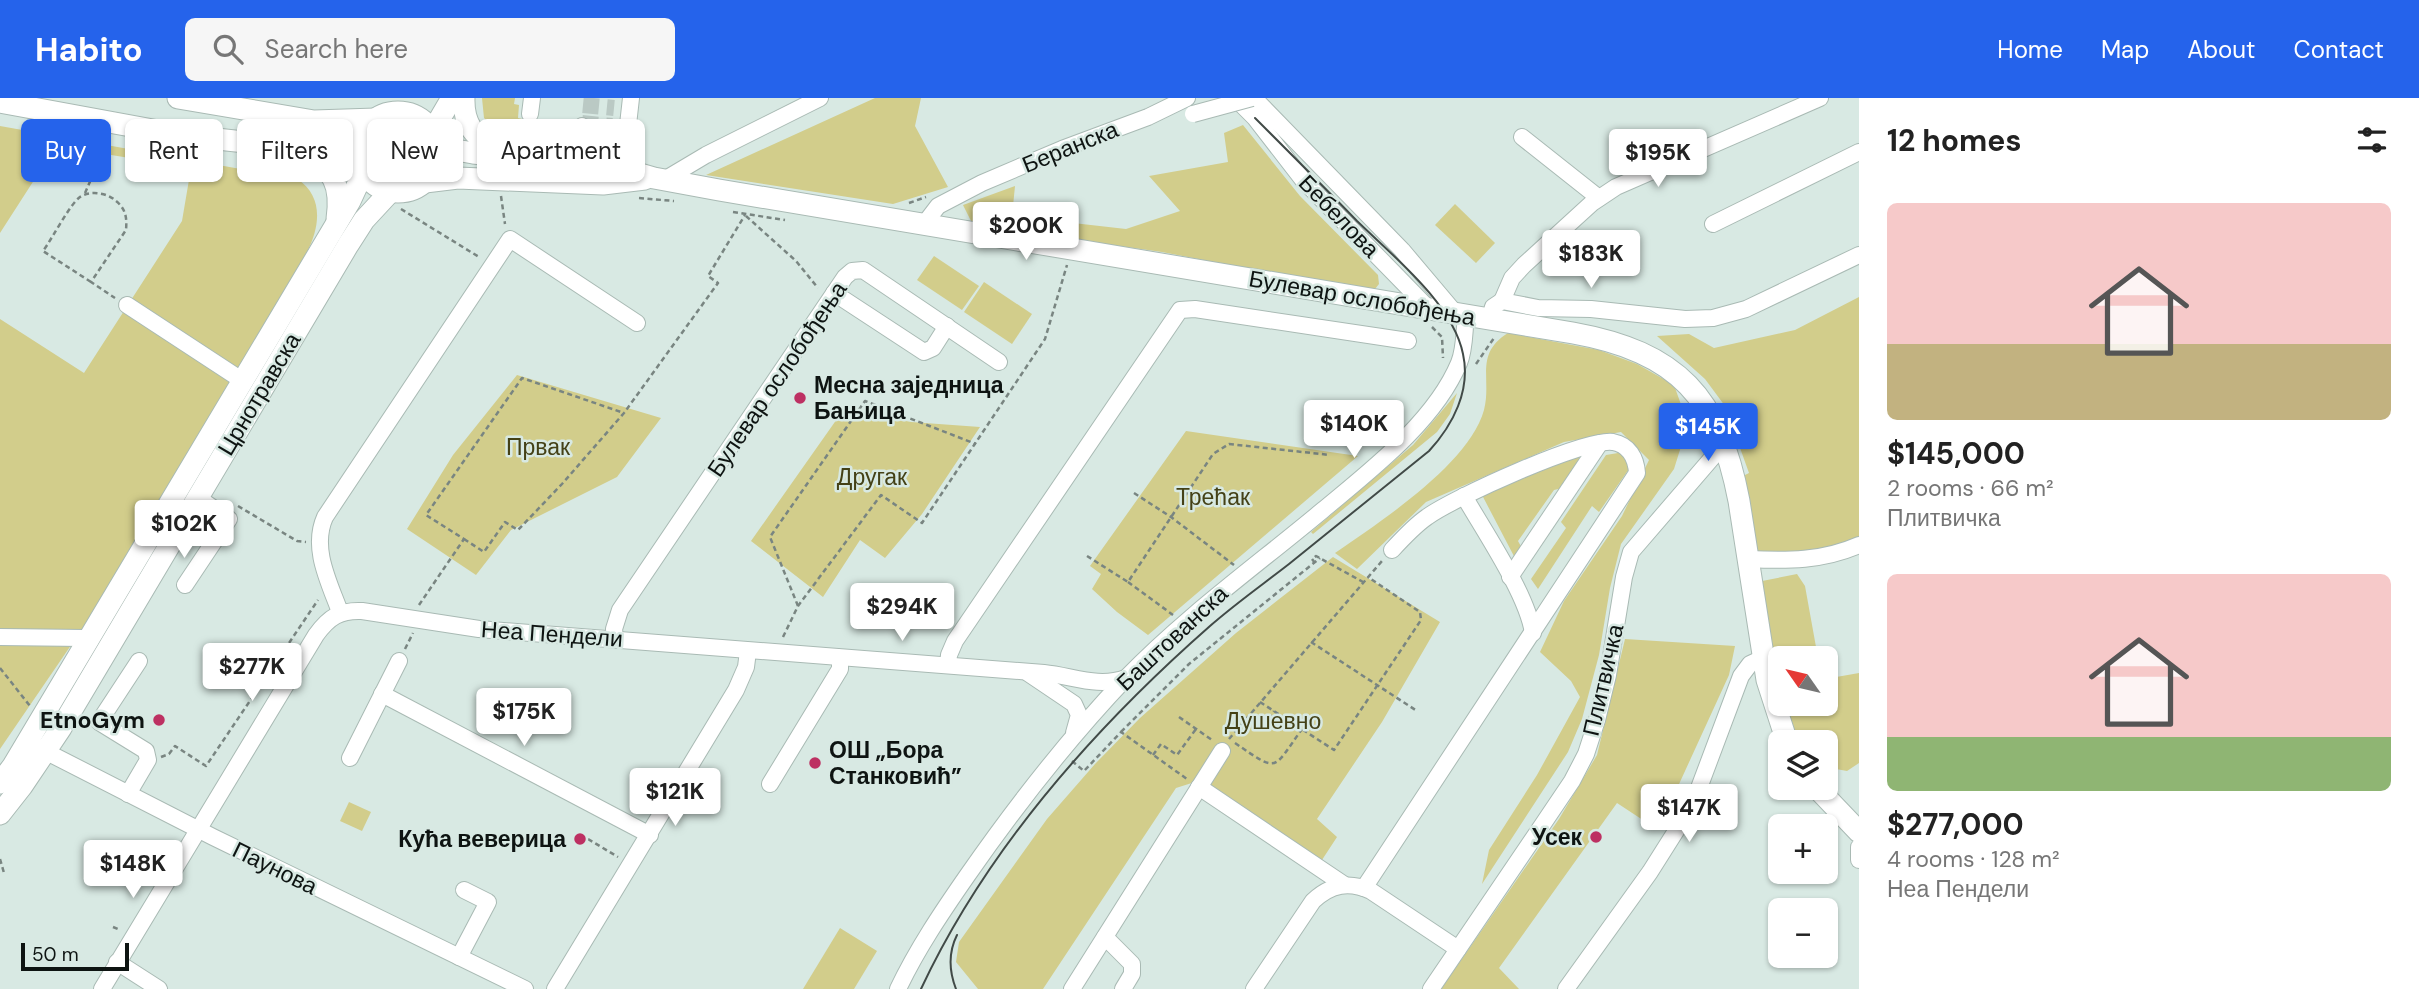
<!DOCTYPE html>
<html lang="en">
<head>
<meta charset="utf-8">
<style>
	body { margin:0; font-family:"DM Sans",sans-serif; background:#f6f6f6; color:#222; height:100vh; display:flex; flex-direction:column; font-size:26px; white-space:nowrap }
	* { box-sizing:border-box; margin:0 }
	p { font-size:23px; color:#767676 }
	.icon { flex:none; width:38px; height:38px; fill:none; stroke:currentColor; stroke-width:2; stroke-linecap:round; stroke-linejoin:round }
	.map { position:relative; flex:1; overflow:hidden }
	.side { display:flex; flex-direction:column; background:#fff; width:560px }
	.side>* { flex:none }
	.banner { position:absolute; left:21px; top:21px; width:665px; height:63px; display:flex; gap:14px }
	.needle { width:46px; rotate:304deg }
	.fabs { position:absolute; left:1768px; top:548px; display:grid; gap:14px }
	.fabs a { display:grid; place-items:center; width:70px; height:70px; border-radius:10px; background:#fff; box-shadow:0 2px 5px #0004; font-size:35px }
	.scale { position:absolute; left:21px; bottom:18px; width:108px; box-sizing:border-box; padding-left:7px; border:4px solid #0e1412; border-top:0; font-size:19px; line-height:24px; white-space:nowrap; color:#0e1412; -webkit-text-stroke:5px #d8e9e3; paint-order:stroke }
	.price { position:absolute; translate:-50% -60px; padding:0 16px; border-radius:7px; background:#fff; color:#222; font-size:23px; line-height:46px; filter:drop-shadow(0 2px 4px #0008) }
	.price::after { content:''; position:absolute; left:50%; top:42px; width:21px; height:16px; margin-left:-10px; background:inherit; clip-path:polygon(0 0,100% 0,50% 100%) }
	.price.current { background:#2563eb; color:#fff }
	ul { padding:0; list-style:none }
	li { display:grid; align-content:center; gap:14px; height:371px; padding:0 28px }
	li span { display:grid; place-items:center; height:217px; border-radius:10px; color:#555 }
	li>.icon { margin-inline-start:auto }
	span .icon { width:126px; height:126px; fill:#fffc; stroke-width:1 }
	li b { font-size:30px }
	h2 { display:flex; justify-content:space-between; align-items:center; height:84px; padding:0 28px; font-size:30px }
	.chip { padding:0 24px; border-radius:10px; background:#fff; box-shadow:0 2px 5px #0004; font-size:24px; line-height:63px }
	.chip.current { background:#2563eb; color:#fff }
	header { display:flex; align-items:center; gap:42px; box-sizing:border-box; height:98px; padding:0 35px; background:#2563eb; color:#fff }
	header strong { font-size:33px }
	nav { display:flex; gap:38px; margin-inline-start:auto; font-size:24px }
	.search { width:490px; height:63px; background:#f6f6f6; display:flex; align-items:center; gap:18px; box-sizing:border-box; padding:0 24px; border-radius:10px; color:#767676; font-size:26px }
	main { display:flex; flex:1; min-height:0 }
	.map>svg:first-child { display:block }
</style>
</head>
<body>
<header>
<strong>Habito</strong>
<div class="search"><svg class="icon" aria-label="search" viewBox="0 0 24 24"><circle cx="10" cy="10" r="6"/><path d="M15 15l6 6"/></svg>Search here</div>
<nav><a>Home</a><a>Map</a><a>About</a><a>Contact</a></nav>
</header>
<main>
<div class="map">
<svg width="1859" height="891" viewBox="0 0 1859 891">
	<rect width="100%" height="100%" fill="#d8e9e3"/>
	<g fill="#d2cd8b">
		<path d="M 482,0 L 515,0 L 514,6 L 519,7 L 518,20 L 522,21 L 522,29 L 540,31 L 540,35 C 557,37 585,34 591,55 L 516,43 L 516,37 L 498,33 L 484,20 Z"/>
		<path d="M 875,0 L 921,0 L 915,28 L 948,89 L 893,106 L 706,77 Z"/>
		<path d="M 1243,27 L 1300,98 L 1378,177 L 1379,186 L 1375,191 L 1365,193 L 1162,154 L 973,127 L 963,107 L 1015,88 L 1012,118 L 1126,131 L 1180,113 L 1149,78 L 1228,64 L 1224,35 Z"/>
		<circle cx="398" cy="54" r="26"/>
		<path d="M 0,28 L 297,81 C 324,98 320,129 307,154 L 91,518 L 0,651 L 0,221 L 84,275 L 182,123 L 191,70 L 56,48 L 0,135 Z"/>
		<path d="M 1455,106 L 1495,145 L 1476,165 L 1435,127 Z"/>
		<path d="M 934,158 L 979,188 L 962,212 L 917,182 Z"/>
		<path d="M 984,184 L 1032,216 L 1012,246 L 964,214 Z"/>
		<path d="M 1859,199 L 1859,447 L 1748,461 L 1735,382 L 1749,375 L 1725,308 L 1705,281 L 1657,238 L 1689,236 L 1714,250 L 1795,232 Z"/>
		<path d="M 1508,235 L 1599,252 L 1637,266 L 1674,287 L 1688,326 L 1674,371 L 1621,446 L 1610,490 L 1599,557 L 1582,621 L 1568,654 L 1482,786 L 1489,752 L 1537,677 L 1580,599 L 1571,583 L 1540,554 L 1564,503 L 1622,418 L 1649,362 L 1621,334 L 1564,344 L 1426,404 L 1357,471 L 1335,455 C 1380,424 1469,366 1484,312 C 1492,281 1474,256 1508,235 Z"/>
		<path d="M 517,277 L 661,320 L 617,379 L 511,432 L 476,477 L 407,431 L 453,357 Z"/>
		<path d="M 1457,295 L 1450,316 L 1437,334 L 1313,436 L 1311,434 L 1413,347 Z"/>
		<path d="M 844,311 L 911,324 L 980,329 L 922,416 L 885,460 L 860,442 L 823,499 L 751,443 Z"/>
		<path d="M 1186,333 L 1358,358 L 1148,537 L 1117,514 L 1092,491 L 1101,476 L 1090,468 Z"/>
		<path d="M 1592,351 L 1567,389 L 1554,392 L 1518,443 L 1523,452 L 1516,462 L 1482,397 Z"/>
		<path d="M 1618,355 L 1625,356 L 1629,371 L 1599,414 L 1592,408 L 1538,491 L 1531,481 L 1566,430 L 1561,424 L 1606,357 Z"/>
		<path d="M 1333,459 L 1440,524 L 1382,624 L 1317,721 L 1337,739 L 1320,765 L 1198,683 L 1176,690 L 1043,891 L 978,891 L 956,864 L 959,844 L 1047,721 L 1095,666 L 1140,620 L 1236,535 Z"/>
		<path d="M 1797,476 L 1805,488 L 1818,560 L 1780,560 L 1780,595 L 1757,484 Z"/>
		<path d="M 1625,541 L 1735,548 L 1729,577 L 1658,732 L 1617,705 L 1499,870 L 1519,891 L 1441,891 L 1559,721 L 1597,657 Z"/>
		<path d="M 1859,575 L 1859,665 L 1847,673 L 1825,669 L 1825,644 L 1798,644 L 1783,606 L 1825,606 L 1825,581 Z"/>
		<path d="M 349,704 L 371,714 L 362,733 L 340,723 Z"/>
		<path d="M 840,830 L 877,853 L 854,891 L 803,891 Z"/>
	</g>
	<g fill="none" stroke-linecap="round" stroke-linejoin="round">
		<g stroke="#bac9c4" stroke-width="16" stroke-dasharray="16 8" stroke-linecap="butt">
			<path d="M 583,7 L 614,10"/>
			<path d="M 582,25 L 612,28"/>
		</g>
		<g stroke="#a9bab4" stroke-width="18">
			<g id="minor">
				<path d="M 1235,0 L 1255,20 L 1303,82 L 1429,211"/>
				<path d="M 1254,0 L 1402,152 L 1456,216"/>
				<path d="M 530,16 L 532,0"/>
				<path d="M 582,28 C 591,44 609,43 626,44"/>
				<path d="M 1522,39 L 1599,100"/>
				<path d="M 623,71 L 631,0"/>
				<path d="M 664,82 L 706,57 L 820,0"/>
				<path d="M 925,125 L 938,108 L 982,85 L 1062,51 L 1148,19 L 1187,0"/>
				<path d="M 1713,126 L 1859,54"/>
				<path d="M 834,195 L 924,254 L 933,250 L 947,228"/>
				<path d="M 1502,203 L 1512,180 L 1524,167 L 1592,105 L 1616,89 L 1820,0"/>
				<path d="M 127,207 L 243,283"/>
				<path d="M 1489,222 L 1493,209 L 1502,203 L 1538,210 L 1591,211 L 1685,221 L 1713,220 L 1746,211 L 1859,157"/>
				<path d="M 1464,398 C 1484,433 1527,496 1533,535"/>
				<path d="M 1748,461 C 1787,463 1823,463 1859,447"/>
				<path d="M 1510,479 L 1600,345"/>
				<path d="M 185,487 L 229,421 L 197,399"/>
				<path d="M 340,514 C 329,484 311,450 325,419 L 510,141 L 637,225"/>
				<path d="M 0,539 L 84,540 L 90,543"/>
				<path d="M 615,540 L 614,531 L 620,512 L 845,179 L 852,173 L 863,172 L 999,264"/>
				<path d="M 948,567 L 949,557 L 955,543 L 1180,212 L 1195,211 L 1408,243"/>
				<path d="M 1028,575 L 1074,606 L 1079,617 L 1074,635"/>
				<path d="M 382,596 L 650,737"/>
				<path d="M 35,648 L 213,739 L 525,891"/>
				<path d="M 350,660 L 399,563"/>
				<path d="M 770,686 L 840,571 L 840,564 L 837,559"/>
				<path d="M 1199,689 L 1343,786"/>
				<path d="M 128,696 L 148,662 L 146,653 L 99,624 L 139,563"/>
				<path d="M 1859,749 L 1859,762"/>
				<path d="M 1364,790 L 1637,375 C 1636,360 1629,347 1613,344 C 1585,340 1453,400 1427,419 C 1414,428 1403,440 1392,452"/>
				<path d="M 1105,839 L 1132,866 L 1132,876 L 1123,891"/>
				<path d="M 459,859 L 488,804 L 464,792"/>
				<path d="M 117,864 L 159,891"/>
				<path d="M 102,891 L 316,537 C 329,519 340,512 362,513 L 479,531 L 1044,575 C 1073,578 1098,590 1126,580"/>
				<path d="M 555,891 L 736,592 L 746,569 L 748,553"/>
				<path d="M 898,891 C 917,851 942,814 967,778 C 1015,709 1068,641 1126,580 C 1186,518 1257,467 1323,412 C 1371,372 1435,323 1459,265 C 1465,251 1464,233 1466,218"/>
				<path d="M 1072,891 L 1222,653"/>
				<path d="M 1254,891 L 1313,803 C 1331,786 1349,783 1371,793 L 1458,851"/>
				<path d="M 1431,891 L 1543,726 L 1572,683 L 1586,656 L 1597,622 L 1608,577 L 1624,479 L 1631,454 L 1724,346"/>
				<path d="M 1566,891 L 1650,774 L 1693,706 L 1741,578 L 1750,566 L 1763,560"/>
			</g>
		</g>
		<g stroke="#a9bab4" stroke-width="23">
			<g id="major">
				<path d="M 178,0 L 314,23 L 376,21"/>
				<path d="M 464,0 C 463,31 478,39 500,58"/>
				<path d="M 0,4 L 180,37 L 318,52 L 359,65"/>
				<circle cx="398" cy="54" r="40"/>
				<path d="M 432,34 L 452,0"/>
				<path d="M 436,43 L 456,52 L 473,55 L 623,71 L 654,80 L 719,92 L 1573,235 C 1678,254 1719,299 1739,403 L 1767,582 L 1787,644"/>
				<path d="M 304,53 C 333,72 342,86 337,121"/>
				<path d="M 425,84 L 458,80 L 603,86 L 645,81"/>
				<path d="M 0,685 L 13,668 L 350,103 L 363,75"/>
				<path d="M 1817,690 L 1859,734"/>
				<path d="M 0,716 L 22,688 L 61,630 L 348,147 L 364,122 L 390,94"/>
			</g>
		</g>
		<g stroke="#798581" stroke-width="2.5" stroke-dasharray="5 3.5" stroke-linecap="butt">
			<path d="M 85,95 L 109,40"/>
			<path d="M 501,98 L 505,126"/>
			<path d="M 639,100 L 674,103"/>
			<path d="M 909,105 L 926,99"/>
			<path d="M 401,111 L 479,159"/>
			<path d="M 733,114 L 785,122"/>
			<path d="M 746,118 L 796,163 L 818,190"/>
			<path d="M 91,184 L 43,153 C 52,141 70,106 80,99 C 90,92 108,95 116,103 C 126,111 127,120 126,132 L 91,184 L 115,200"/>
			<path d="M 1432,229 L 1442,239 L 1443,260"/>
			<path d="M 1476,266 L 1494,240"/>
			<path d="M 1134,395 L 1171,419 L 1234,467"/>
			<path d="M 238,408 L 297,443 L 306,444"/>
			<path d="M 464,441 L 484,454 L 505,424 L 518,432 L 562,386 L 624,315 L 718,185 L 708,178 L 745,117"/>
			<path d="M 1087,458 L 1128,484 L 1213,356 L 1229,346 L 1330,357"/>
			<path d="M 1315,465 L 1312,461 L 1316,458 L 1363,484"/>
			<path d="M 1128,484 L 1173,517"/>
			<path d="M 419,507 L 464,441 L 426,417 L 522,280 L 624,315"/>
			<path d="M 798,508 L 770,439 L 865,303 L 976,346"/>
			<path d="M 783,539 L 798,508 L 881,397 L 922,425 L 1045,241 L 1067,167"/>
			<path d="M 1311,544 L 1417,613"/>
			<path d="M 405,551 L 413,535"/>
			<path d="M 0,570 L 30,608"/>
			<path d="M 1260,604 L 1334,652 L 1421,522 L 1420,514 L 1368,479"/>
			<path d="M 1179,619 L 1212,642"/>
			<path d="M 1269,621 L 1274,613"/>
			<path d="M 1121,634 L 1189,566 L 1320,460"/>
			<path d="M 1229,641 L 1382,463"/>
			<path d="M 1235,645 C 1279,675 1272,673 1302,631"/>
			<path d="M 1153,657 L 1161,646 L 1177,657 L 1196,631"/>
			<path d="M 161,659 L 169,656 L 175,648 L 206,668 L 318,502"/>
			<path d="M 1072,663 L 1084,673 L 1121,634 L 1187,681"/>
			<path d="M 588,741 L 618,759"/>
			<path d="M 0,761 L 4,775"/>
			<path d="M 113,829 L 120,832"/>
		</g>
		<use href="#minor" stroke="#fff" stroke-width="16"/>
		<use href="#major" stroke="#fff" stroke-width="21"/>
		<g stroke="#414a47" stroke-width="2">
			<path d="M 921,891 C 987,750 1094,630 1210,528 C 1235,506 1262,487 1289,466 C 1336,428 1382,391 1429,353 C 1453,327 1471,292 1463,256 C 1453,206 1393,158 1357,123 C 1323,88 1289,54 1255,20"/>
			<path d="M 956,891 C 949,873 948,855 957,837"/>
		</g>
		<g stroke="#a9bab4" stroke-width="18" stroke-linecap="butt">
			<path id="minor-bridge" d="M 1193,16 L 1252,0"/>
		</g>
		<use href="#minor-bridge" stroke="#fff" stroke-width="16"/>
	</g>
	<g fill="#bd3062" stroke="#d8e9e3" stroke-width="2.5">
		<circle cx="800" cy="300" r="7"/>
		<circle cx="159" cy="622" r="7"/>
		<circle cx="815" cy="665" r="7"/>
		<circle cx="1596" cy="739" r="7"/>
		<circle cx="580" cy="741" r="7"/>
	</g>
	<g text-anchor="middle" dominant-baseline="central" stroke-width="5" stroke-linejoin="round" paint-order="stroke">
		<g font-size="23" fill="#0e1412" stroke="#d8e9e3">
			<text transform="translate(1070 49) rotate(-22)">Беранска</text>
			<text transform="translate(1339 118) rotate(46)">Бебелова</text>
			<text transform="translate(1362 200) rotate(10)">Булевар ослобођења</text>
			<text transform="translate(777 281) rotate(-56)">Булевар ослобођења</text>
			<text transform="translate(259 296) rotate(-59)">Црнотравска</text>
			<text transform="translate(552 536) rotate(4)">Неа Пендели</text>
			<text transform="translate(1172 540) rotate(-43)">Баштованска</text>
			<text transform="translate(1603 582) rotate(-77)">Плитвичка</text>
			<text transform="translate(275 770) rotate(26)">Паунова</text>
		</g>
		<g font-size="23" font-weight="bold" fill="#0e1412" stroke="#d8e9e3" text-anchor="end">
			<text x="814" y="287" text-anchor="start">Месна заједница<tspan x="814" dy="26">Бањица</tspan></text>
			<text x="145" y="622">EtnoGym</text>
			<text x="829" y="652" text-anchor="start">ОШ „Бора<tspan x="829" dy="26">Станковић”</tspan></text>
			<text x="1582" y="739">Усек</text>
			<text x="566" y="741">Кућа веверица</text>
		</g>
		<g font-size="23" fill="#444116" stroke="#d8e9e3">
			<text x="538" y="349">Првак</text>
			<text x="872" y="379">Другак</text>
			<text x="1213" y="399">Трећак</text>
			<text x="1273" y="623">Душевно</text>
		</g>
	</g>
</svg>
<div class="fabs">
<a><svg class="needle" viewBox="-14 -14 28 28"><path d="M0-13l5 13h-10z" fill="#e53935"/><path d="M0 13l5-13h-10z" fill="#767676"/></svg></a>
<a><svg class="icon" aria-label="layers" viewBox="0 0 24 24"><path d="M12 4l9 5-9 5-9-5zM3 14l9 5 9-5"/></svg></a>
<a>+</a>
<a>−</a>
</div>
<div class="scale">50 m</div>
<b class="price" style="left:1658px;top:91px">$195K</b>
<b class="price" style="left:1026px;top:164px">$200K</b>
<b class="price" style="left:1591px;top:192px">$183K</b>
<b class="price" style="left:1354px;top:362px">$140K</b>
<b class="price current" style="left:1708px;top:365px">$145K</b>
<b class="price" style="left:184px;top:462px">$102K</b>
<b class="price" style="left:902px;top:545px">$294K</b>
<b class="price" style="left:252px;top:605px">$277K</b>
<b class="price" style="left:524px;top:650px">$175K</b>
<b class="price" style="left:675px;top:730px">$121K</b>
<b class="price" style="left:1689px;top:746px">$147K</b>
<b class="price" style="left:133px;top:802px">$148K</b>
<div class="banner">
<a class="chip current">Buy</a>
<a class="chip">Rent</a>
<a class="chip">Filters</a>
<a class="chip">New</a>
<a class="chip">Apartment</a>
</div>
</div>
<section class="side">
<h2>12 homes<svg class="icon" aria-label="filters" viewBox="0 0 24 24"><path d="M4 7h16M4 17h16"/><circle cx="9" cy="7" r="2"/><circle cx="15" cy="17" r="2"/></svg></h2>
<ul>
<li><span style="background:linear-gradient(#f6c9c9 65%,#c2b280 0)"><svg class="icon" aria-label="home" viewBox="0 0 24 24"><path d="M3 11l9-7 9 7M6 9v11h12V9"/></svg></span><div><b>$145,000</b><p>2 rooms · 66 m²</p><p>Плитвичка</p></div></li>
<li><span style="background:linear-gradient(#f6c9c9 75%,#8fb573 0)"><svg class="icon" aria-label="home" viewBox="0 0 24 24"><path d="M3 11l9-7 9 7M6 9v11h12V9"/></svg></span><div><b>$277,000</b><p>4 rooms · 128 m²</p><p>Неа Пендели</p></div></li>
</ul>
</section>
</main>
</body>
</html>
